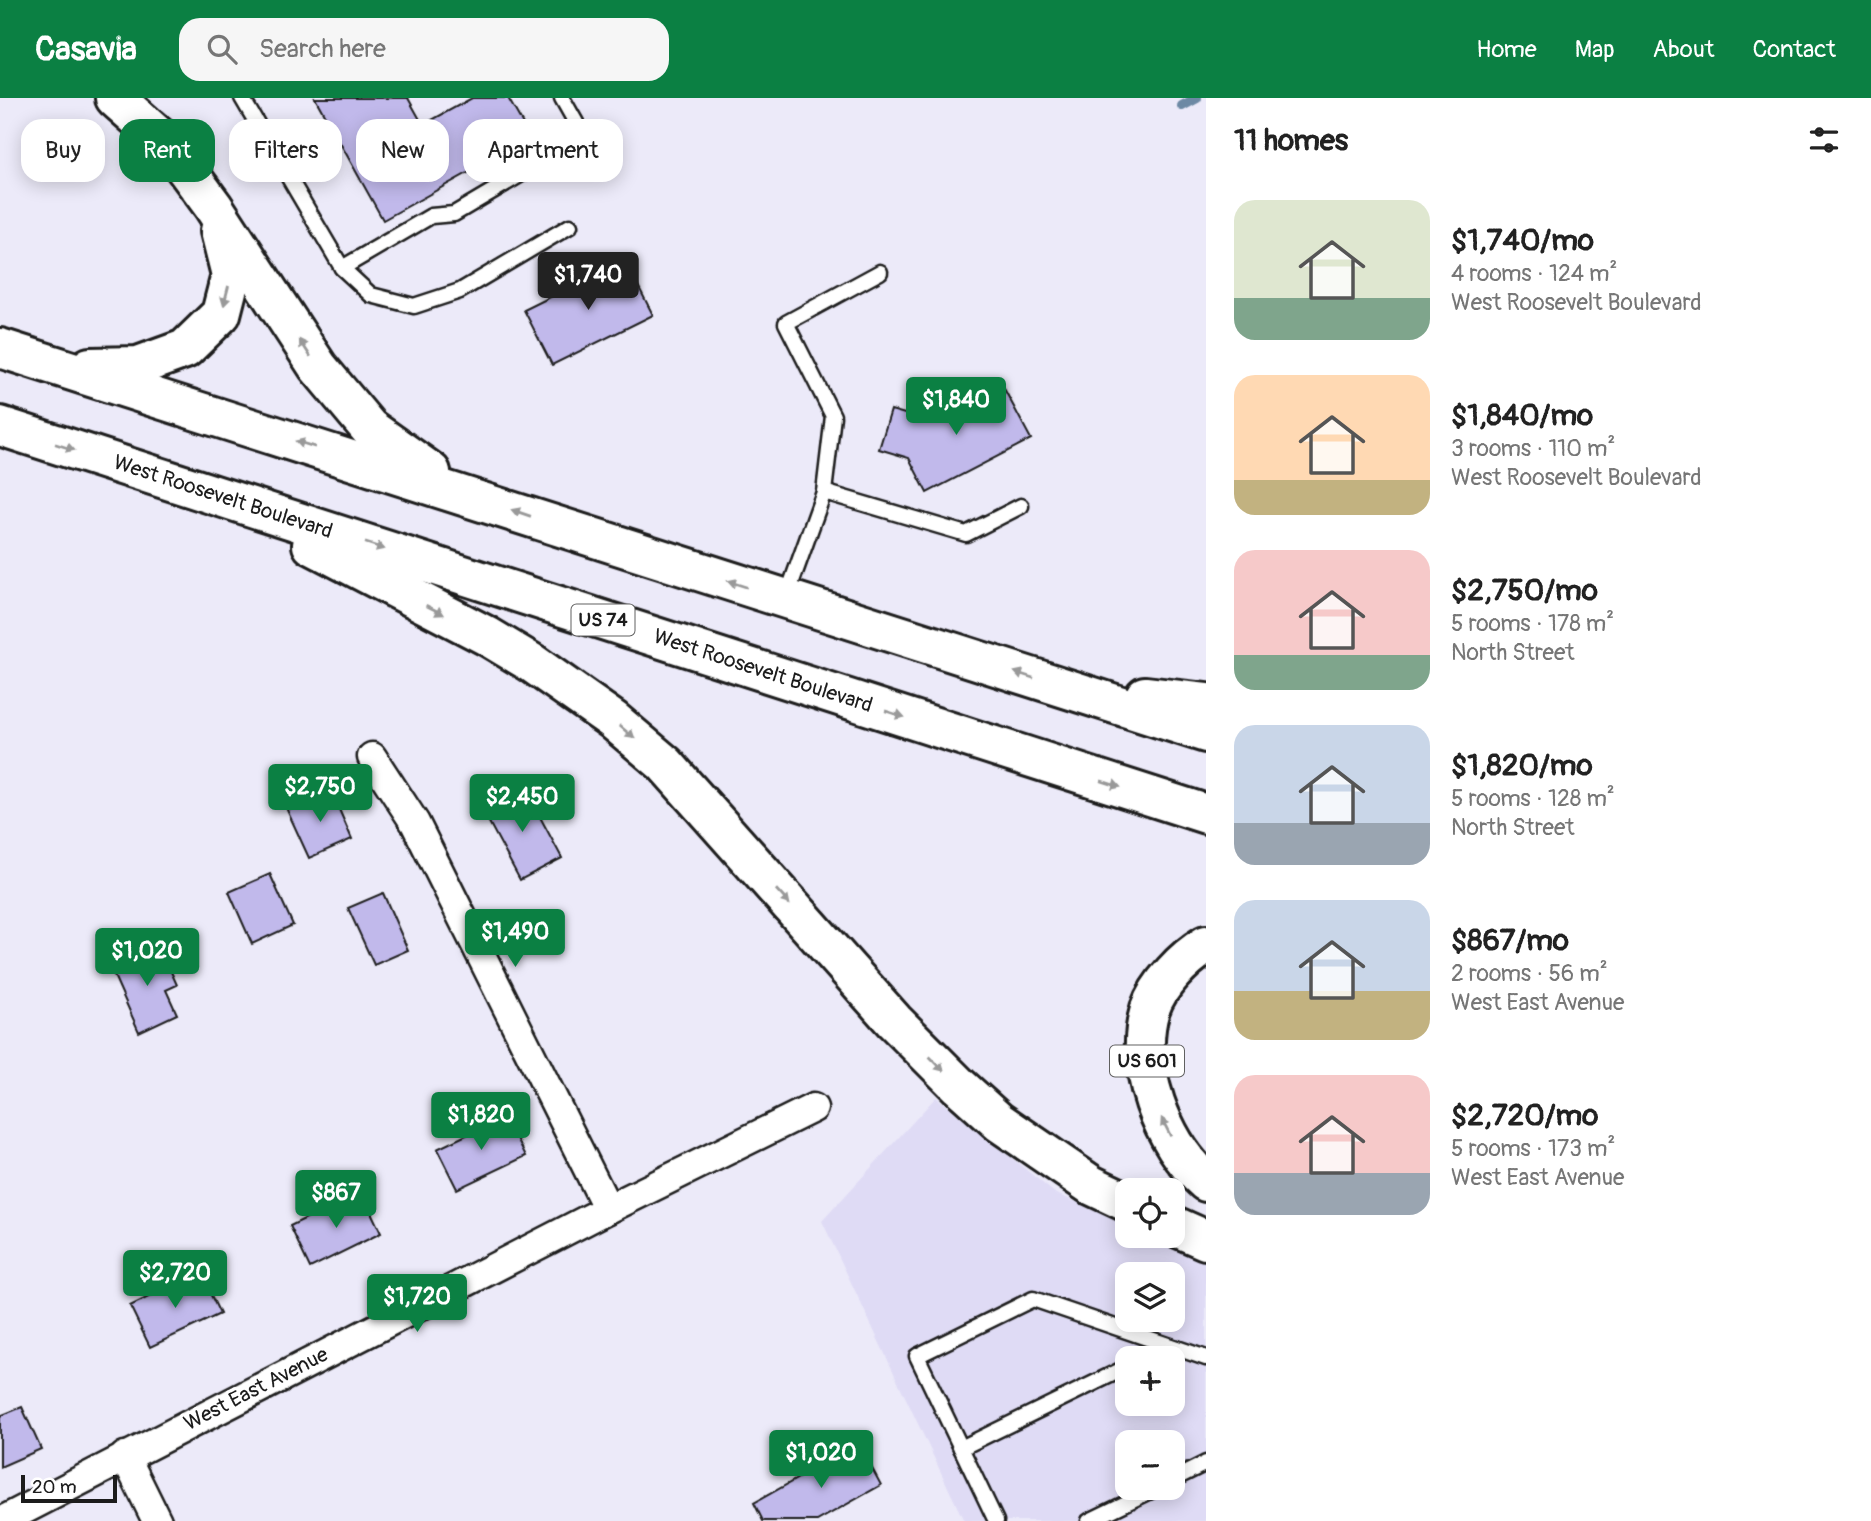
<!DOCTYPE html>
<html lang="en">
<head>
<meta charset="utf-8">
<style>
	body { margin:0; font-family:Pangolin,sans-serif; background:#f6f6f6; color:#222; height:100vh; display:flex; flex-direction:column; font-size:26px; white-space:nowrap }
	* { box-sizing:border-box; margin:0 }
	p { font-size:23px; color:#767676 }
	.icon { flex:none; width:38px; height:38px; fill:none; stroke:currentColor; stroke-width:2; stroke-linecap:round; stroke-linejoin:round }
	.map { position:relative; flex:1; overflow:hidden }
	.details { display:flex; flex-direction:column; background:#fff; width:665px }
	.details>* { flex:none }
	.top-card { position:absolute; left:21px; top:21px; width:665px; height:63px; display:flex; gap:14px }
	.buttons { position:absolute; left:1115px; top:1080px; display:grid; gap:14px }
	.buttons a { display:grid; place-items:center; width:70px; height:70px; border-radius:14px; background:#fff; box-shadow:0 4px 18px #0003; font-size:35px }
	.scale { position:absolute; left:21px; bottom:18px; width:96px; box-sizing:border-box; padding-left:7px; border:4px solid #1c1c1c; border-top:0; font-size:19px; line-height:24px; white-space:nowrap; color:#1c1c1c; -webkit-text-stroke:5px #fff; paint-order:stroke }
	.price { position:absolute; translate:-50% -60px; padding:0 16px; border-radius:7px; background:#0b8043; color:#fff; font-size:23px; line-height:46px; filter:drop-shadow(0 2px 4px #0008) }
	.price::after { content:''; position:absolute; left:50%; top:42px; width:21px; height:16px; margin-left:-10px; background:inherit; clip-path:polygon(0 0,100% 0,50% 100%) }
	.price.current { background:#222; color:#fff }
	ul { padding:0; list-style:none }
	li { display:flex; align-items:center; gap:21px; height:175px; padding:0 28px }
	li span { display:grid; place-items:center; flex:none; width:196px; height:140px; border-radius:21px; color:#555 }
	li>.icon { margin-inline-start:auto }
	span .icon { width:84px; height:84px; fill:#fffc; stroke-width:1 }
	li b { font-size:30px }
	h2 { display:flex; justify-content:space-between; align-items:center; height:84px; padding:0 28px; font-size:30px }
	.tag { padding:0 24px; border-radius:21px; background:#fff; box-shadow:0 4px 18px #0003; font-size:24px; line-height:63px }
	.tag.current { background:#0b8043; color:#fff }
	header { display:flex; align-items:center; gap:42px; box-sizing:border-box; height:98px; padding:0 35px; background:#0b8043; color:#fff }
	header strong { font-size:33px }
	nav { display:flex; gap:38px; margin-inline-start:auto; font-size:24px }
	.search { width:490px; height:63px; background:#f6f6f6; display:flex; align-items:center; gap:18px; box-sizing:border-box; padding:0 24px; border-radius:21px; color:#767676; font-size:26px }
	main { display:flex; flex:1; min-height:0 }
	.map>svg:first-child { display:block }
</style>
</head>
<body>
<header>
<strong>Casavia</strong>
<div class="search"><svg class="icon" aria-label="search" viewBox="0 0 24 24"><circle cx="10" cy="10" r="6"/><path d="M15 15l6 6"/></svg>Search here</div>
<nav><a>Home</a><a>Map</a><a>About</a><a>Contact</a></nav>
</header>
<main>
<div class="map">
<svg width="1206" height="1423" viewBox="0 0 1206 1423">
	<rect width="100%" height="100%" fill="#eceaf9"/>
	<filter id="ink" filterUnits="userSpaceOnUse"><feTurbulence type="fractalNoise" baseFrequency=".0143" numOctaves="2"/><feDisplacementMap in="SourceGraphic" scale="14" xChannelSelector="R" yChannelSelector="G"/><feConvolveMatrix kernelMatrix="1 2 1 2 8 2 1 2 1" color-interpolation-filters="sRGB"/></filter>
	<g filter="url(#ink)">
		<path fill="#dfdbf5" fill-rule="evenodd" d="M 936,999 L 1056,1096 L 1127,1124 L 1127,1138 L 1159,1138 L 1206,1156 L 1206,1423 L 964,1423 L 822,1123 ZM 1127,1176 L 1172,1176 L 1172,1222 L 1127,1222 ZM 1127,1260 L 1172,1260 L 1172,1306 L 1127,1306 ZM 1127,1344 L 1172,1344 L 1172,1390 L 1127,1390 Z"/>
		<g fill="none" stroke-linecap="round" stroke-linejoin="round">
			<path stroke="#6d89a4" stroke-width="10" d="M 1182,8 L 1197,0"/>
		</g>
		<g fill="#c1b9eb" stroke="#1c1c1c" stroke-width="2">
			<path d="M 315,0 L 408,0 L 423,27 L 472,0 L 508,0 L 531,40 L 383,122 Z"/>
			<path d="M 625,162 L 653,217 L 552,267 L 524,212 Z"/>
			<path d="M 1001,285 L 1031,341 L 927,395 L 909,360 L 879,351 L 891,312 L 929,323 Z"/>
			<path d="M 525,691 L 562,760 L 520,782 L 483,713 Z"/>
			<path d="M 331,693 L 352,741 L 309,760 L 287,712 Z"/>
			<path d="M 270,776 L 293,827 L 252,846 L 229,794 Z"/>
			<path d="M 383,795 L 408,852 L 374,867 L 348,810 Z"/>
			<path d="M 160,849 L 177,887 L 166,892 L 177,916 L 139,934 L 111,871 Z"/>
			<path d="M 506,1018 L 526,1058 L 457,1091 L 437,1051 Z"/>
			<path d="M 361,1093 L 381,1135 L 310,1170 L 290,1128 Z"/>
			<path d="M 200,1174 L 220,1216 L 150,1249 L 130,1208 Z"/>
			<path d="M 22,1309 L 41,1351 L 0,1369 L 0,1318 Z"/>
			<path d="M 859,1346 L 881,1387 L 817,1423 L 763,1423 L 754,1405 Z"/>
		</g>
		<g fill="none" stroke-linecap="round" stroke-linejoin="round">
			<g stroke="#1c1c1c" stroke-width="19">
				<g id="lane">
					<path d="M 242,0 L 342,170 L 431,118 L 454,116 L 584,39 L 562,0"/>
					<path d="M 342,170 L 371,197 L 414,208 L 460,193 L 570,128"/>
					<path d="M 824,394 L 833,318 L 786,225 L 880,174"/>
					<path d="M 786,500 L 824,394 L 966,436 L 1021,408"/>
					<path d="M 1145,1260 L 1170,1248"/>
					<path d="M 961,1350 L 1127,1269"/>
					<path d="M 1172,1382 L 1206,1365"/>
					<path d="M 996,1423 L 917,1258 L 1033,1201 L 1206,1260"/>
					<path d="M 1089,1423 L 1157,1390"/>
				</g>
			</g>
			<g stroke="#1c1c1c" stroke-width="33">
				<g id="street">
					<path d="M 372,659 L 415,725 L 608,1111"/>
					<path d="M 125,1358 L 157,1423"/>
					<path d="M 2,1423 L 608,1111 L 813,1010"/>
				</g>
			</g>
			<g stroke="#1c1c1c" stroke-width="44">
				<g id="highway">
					<path d="M 115,0 L 168,47 L 213,108 L 318,269 L 369,330 L 431,374"/>
					<path d="M 0,250 C 402,377 804,506 1206,635"/>
					<path d="M 90,269 L 138,268 L 185,251 L 221,216 L 231,177 L 220,133"/>
					<path d="M 0,328 L 1206,716"/>
					<path d="M 312,447 L 487,538 L 532,565 L 613,622 L 665,666 L 894,923 L 959,988 L 999,1024 L 1091,1087 L 1127,1104"/>
					<path d="M 1145,598 L 1206,605"/>
					<path d="M 1206,847 C 1184,860 1158,887 1150,911 C 1133,969 1162,1045 1206,1084"/>
					<path d="M 1172,1127 L 1206,1142"/>
				</g>
			</g>
			<use href="#lane" stroke="#fff" stroke-width="14"/>
			<use href="#street" stroke="#fff" stroke-width="28"/>
			<use href="#highway" stroke="#fff" stroke-width="38"/>
		</g>
		<defs><path id="oneway-solid" d="M-6-.8H1V-3.2L6.5 0L1 3.2V.8H-6Z" transform="scale(1.75)"/></defs>
		<g fill="#999">
			<use href="#oneway-solid" transform="translate(226 198) rotate(104)"/>
			<use href="#oneway-solid" transform="translate(305 250) rotate(-123)"/>
			<use href="#oneway-solid" transform="translate(305 346) rotate(-163)"/>
			<use href="#oneway-solid" transform="translate(65 349) rotate(18)"/>
			<use href="#oneway-solid" transform="translate(521 415) rotate(-161)"/>
			<use href="#oneway-solid" transform="translate(375 448) rotate(18)"/>
			<use href="#oneway-solid" transform="translate(737 486) rotate(-162)"/>
			<use href="#oneway-solid" transform="translate(435 512) rotate(27)"/>
			<use href="#oneway-solid" transform="translate(1024 577) rotate(-162)"/>
			<use href="#oneway-solid" transform="translate(895 616) rotate(18)"/>
			<use href="#oneway-solid" transform="translate(627 634) rotate(40)"/>
			<use href="#oneway-solid" transform="translate(1111 686) rotate(18)"/>
			<use href="#oneway-solid" transform="translate(783 799) rotate(48)"/>
			<use href="#oneway-solid" transform="translate(937 966) rotate(45)"/>
			<use href="#oneway-solid" transform="translate(1166 1029) rotate(-117)"/>
		</g>
	</g>
	<g text-anchor="middle" dominant-baseline="central" stroke-width="6" stroke-linejoin="round" paint-order="stroke">
		<g fill="#fff" stroke="#606060" stroke-width="2">
			<rect x="571.5" y="506.5" width="63" height="31" rx="5"/>
			<rect x="1110" y="947.5" width="74" height="31" rx="5"/>
		</g>
		<g font-size="19" font-weight="bold" fill="#1c1c1c">
			<text x="603" y="522">US 74</text>
			<text x="1147" y="963">US 601</text>
		</g>
		<g font-size="21" fill="#1c1c1c" stroke="#fff">
			<text transform="translate(223 399) rotate(18)">West Roosevelt Boulevard</text>
			<text transform="translate(763 573) rotate(18)">West Roosevelt Boulevard</text>
			<text transform="translate(256 1291) rotate(-27)">West East Avenue</text>
		</g>
	</g>
</svg>
<div class="buttons">
<a><svg class="icon" aria-label="locate" viewBox="0 0 24 24"><circle cx="12" cy="12" r="6"/><path d="M12 2v4M12 18v4M2 12h4M18 12h4"/></svg></a>
<a><svg class="icon" aria-label="layers" viewBox="0 0 24 24"><path d="M12 4l9 5-9 5-9-5zM3 14l9 5 9-5"/></svg></a>
<a>+</a>
<a>−</a>
</div>
<div class="scale">20 m</div>
<b class="price current" style="left:588px;top:214px">$1,740</b>
<b class="price" style="left:956px;top:339px">$1,840</b>
<b class="price" style="left:320px;top:726px">$2,750</b>
<b class="price" style="left:522px;top:736px">$2,450</b>
<b class="price" style="left:515px;top:871px">$1,490</b>
<b class="price" style="left:147px;top:890px">$1,020</b>
<b class="price" style="left:481px;top:1054px">$1,820</b>
<b class="price" style="left:336px;top:1132px">$867</b>
<b class="price" style="left:175px;top:1212px">$2,720</b>
<b class="price" style="left:417px;top:1236px">$1,720</b>
<b class="price" style="left:821px;top:1392px">$1,020</b>
<div class="top-card">
<a class="tag">Buy</a>
<a class="tag current">Rent</a>
<a class="tag">Filters</a>
<a class="tag">New</a>
<a class="tag">Apartment</a>
</div>
</div>
<section class="details">
<h2>11 homes<svg class="icon" aria-label="filters" viewBox="0 0 24 24"><path d="M4 7h16M4 17h16"/><circle cx="9" cy="7" r="2"/><circle cx="15" cy="17" r="2"/></svg></h2>
<ul>
<li><span style="background:linear-gradient(#dfe7d0 70%,#7fa58c 0)"><svg class="icon" aria-label="home" viewBox="0 0 24 24"><path d="M3 11l9-7 9 7M6 9v11h12V9"/></svg></span><div><b>$1,740/mo</b><p>4 rooms · 124 m²</p><p>West Roosevelt Boulevard</p></div></li>
<li><span style="background:linear-gradient(#ffd9b3 75%,#c2b280 0)"><svg class="icon" aria-label="home" viewBox="0 0 24 24"><path d="M3 11l9-7 9 7M6 9v11h12V9"/></svg></span><div><b>$1,840/mo</b><p>3 rooms · 110 m²</p><p>West Roosevelt Boulevard</p></div></li>
<li><span style="background:linear-gradient(#f6c9c9 75%,#7fa58c 0)"><svg class="icon" aria-label="home" viewBox="0 0 24 24"><path d="M3 11l9-7 9 7M6 9v11h12V9"/></svg></span><div><b>$2,750/mo</b><p>5 rooms · 178 m²</p><p>North Street</p></div></li>
<li><span style="background:linear-gradient(#c9d6e8 70%,#9aa5b1 0)"><svg class="icon" aria-label="home" viewBox="0 0 24 24"><path d="M3 11l9-7 9 7M6 9v11h12V9"/></svg></span><div><b>$1,820/mo</b><p>5 rooms · 128 m²</p><p>North Street</p></div></li>
<li><span style="background:linear-gradient(#c9d6e8 65%,#c2b280 0)"><svg class="icon" aria-label="home" viewBox="0 0 24 24"><path d="M3 11l9-7 9 7M6 9v11h12V9"/></svg></span><div><b>$867/mo</b><p>2 rooms · 56 m²</p><p>West East Avenue</p></div></li>
<li><span style="background:linear-gradient(#f6c9c9 70%,#9aa5b1 0)"><svg class="icon" aria-label="home" viewBox="0 0 24 24"><path d="M3 11l9-7 9 7M6 9v11h12V9"/></svg></span><div><b>$2,720/mo</b><p>5 rooms · 173 m²</p><p>West East Avenue</p></div></li>
</ul>
</section>
</main>
</body>
</html>
